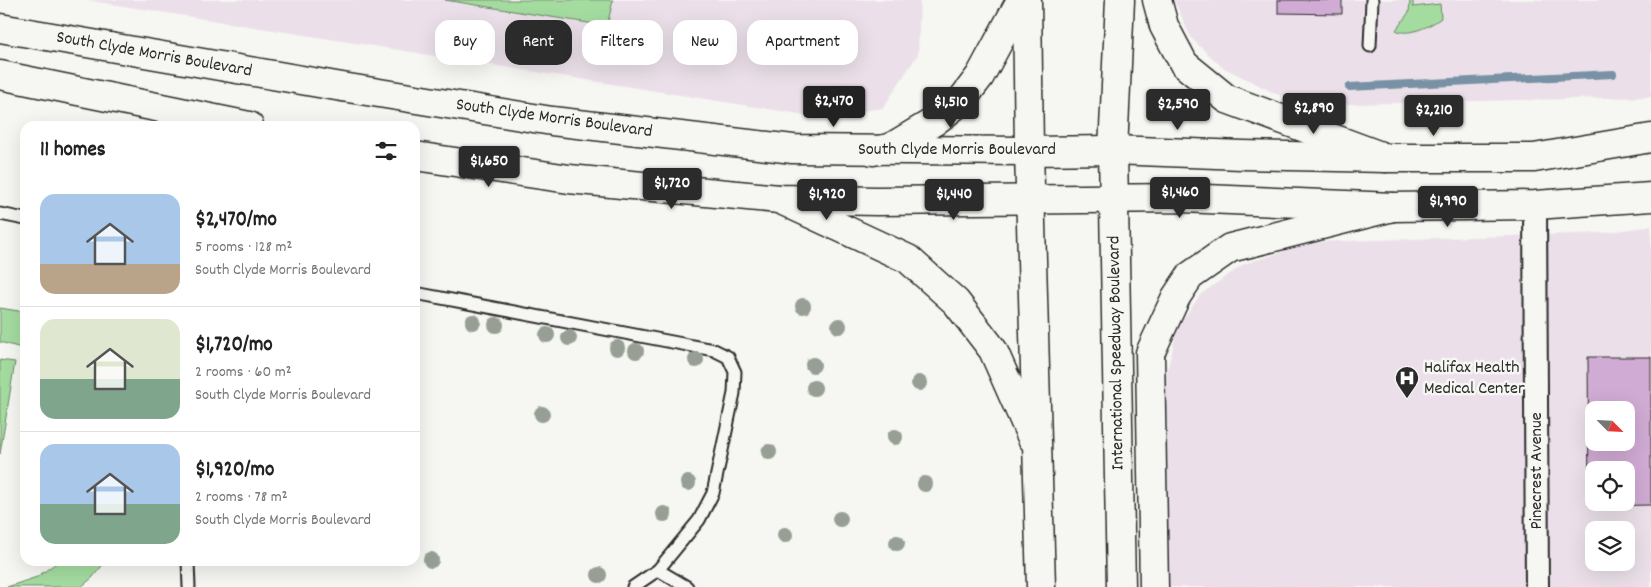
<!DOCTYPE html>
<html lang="en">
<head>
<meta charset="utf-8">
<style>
	body { margin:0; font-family:Dekko,sans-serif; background:#f6f6f6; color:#222; height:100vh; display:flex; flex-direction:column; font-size:19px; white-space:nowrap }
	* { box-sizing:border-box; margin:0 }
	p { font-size:16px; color:#767676 }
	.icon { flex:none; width:28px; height:28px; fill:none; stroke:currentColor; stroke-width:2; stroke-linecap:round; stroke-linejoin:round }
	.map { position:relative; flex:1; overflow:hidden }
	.sheet { position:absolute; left:20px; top:121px; width:400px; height:445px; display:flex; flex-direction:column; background:#fff; border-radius:15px; box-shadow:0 5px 20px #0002 }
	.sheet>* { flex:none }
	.top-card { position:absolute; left:435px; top:20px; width:475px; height:45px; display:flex; gap:10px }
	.needle { width:32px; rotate:114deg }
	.controls { position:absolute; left:1585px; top:401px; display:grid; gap:10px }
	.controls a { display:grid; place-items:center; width:50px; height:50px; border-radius:10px; background:#fff; box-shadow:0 5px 20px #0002; font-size:25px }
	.price { position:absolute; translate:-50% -42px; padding:0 11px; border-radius:5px; background:#2b2b2b; color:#fff; font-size:16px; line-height:32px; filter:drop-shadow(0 1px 2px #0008) }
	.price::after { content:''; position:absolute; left:50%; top:30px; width:15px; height:11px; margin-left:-8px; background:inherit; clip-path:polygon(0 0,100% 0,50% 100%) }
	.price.current { background:#222; color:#fff }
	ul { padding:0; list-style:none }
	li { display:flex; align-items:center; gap:15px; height:125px; padding:0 20px }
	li+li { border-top:1px solid #e0e0e0 }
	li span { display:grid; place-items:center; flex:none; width:140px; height:100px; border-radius:15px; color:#555 }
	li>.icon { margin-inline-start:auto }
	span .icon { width:60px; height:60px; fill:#fffc; stroke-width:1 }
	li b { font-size:21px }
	h2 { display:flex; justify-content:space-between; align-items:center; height:60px; padding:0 20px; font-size:21px }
	.chip { padding:0 18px; border-radius:15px; background:#fff; box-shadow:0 5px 20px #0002; font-size:18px; line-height:45px }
	.chip.current { background:#2b2b2b; color:#fff }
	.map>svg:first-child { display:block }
</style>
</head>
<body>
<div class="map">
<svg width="1651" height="587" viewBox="0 0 1651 587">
	<rect width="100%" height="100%" fill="#f6f6f2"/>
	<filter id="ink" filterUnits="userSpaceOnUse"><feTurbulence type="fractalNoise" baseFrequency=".02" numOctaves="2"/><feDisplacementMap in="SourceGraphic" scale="10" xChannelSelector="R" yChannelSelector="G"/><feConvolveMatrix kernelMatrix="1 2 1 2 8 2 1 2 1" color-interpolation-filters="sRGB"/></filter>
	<g filter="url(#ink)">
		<g fill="#ebe0e9" fill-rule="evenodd">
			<path d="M 86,0 L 920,0 L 918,54 L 883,108 L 818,117 Z"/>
			<path d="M 1174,0 L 1651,0 L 1651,97 L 1313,105 L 1279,95 L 1222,67 L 1191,38 Z"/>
			<path d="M 1651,226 L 1651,587 L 1167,587 L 1163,388 L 1178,326 L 1201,294 L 1244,264 L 1313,242 L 1603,233 ZM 1594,410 L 1626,410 L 1626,442 L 1594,442 ZM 1594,470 L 1626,470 L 1626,502 L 1594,502 ZM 1594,530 L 1626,530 L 1626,562 L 1594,562 Z"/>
		</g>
		<g fill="#a4dca0" stroke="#688466">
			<path d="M 445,0 L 613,0 L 607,26 Z"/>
			<path d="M 1410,0 L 1413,0 L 1413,7 L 1440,4 L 1441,18 C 1431,26 1408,37 1396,30 L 1409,12 Z"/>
			<path d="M 0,308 L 25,312 L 25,349 L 0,342 Z"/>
			<path d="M 0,360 L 15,362 L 0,454 Z"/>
			<path d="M 59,561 L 106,561 L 92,578 L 81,587 L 7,587 L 37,577 Z"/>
		</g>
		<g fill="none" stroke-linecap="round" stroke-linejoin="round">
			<path stroke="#7891a5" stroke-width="8" d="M 1349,87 L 1613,74"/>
		</g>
		<g fill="#d0abd4" stroke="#2b2b2b" fill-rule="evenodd">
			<path d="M 1278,0 L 1342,0 L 1342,14 L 1278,13 Z"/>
			<path d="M 1588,357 L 1651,357 L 1651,505 L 1589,506 ZM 1594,410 L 1626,410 L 1626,442 L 1594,442 ZM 1594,470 L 1626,470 L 1626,502 L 1594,502 Z"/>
		</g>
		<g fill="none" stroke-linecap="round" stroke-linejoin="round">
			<g stroke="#2b2b2b" stroke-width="15">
				<g id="lane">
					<path d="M 1370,46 L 1372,0"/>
					<path d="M 0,214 L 25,219"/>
					<path d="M 415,293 L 714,350 L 728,357 L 735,372 L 734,393 L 713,493 L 699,520 L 658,570 L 633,587"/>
					<path d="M 188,561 L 189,587"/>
					<path d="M 658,570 L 687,587"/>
				</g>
			</g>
			<g stroke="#2b2b2b" stroke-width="26">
				<path id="street" d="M 1535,205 L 1537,587"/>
			</g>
			<g stroke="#2b2b2b" stroke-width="31">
				<g id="secondary">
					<path d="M 0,28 L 342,87 L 552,121 L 793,149 L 1029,151 L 1113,150 L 1242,155 L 1386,158 L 1534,158 L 1651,138"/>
					<path d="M 0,75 L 249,126"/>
					<path d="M 415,156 L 569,179 L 779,199 L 877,201 L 1182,198 L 1393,207 L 1535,205 L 1651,197"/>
				</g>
			</g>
			<g stroke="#2b2b2b" stroke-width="31">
				<g id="primary">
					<path d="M 1027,0 L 1029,151 L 1041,587"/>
					<path d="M 1120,0 L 1113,150 L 1121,587"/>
					<path d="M 1157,0 L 1164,26 L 1184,64 L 1227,99 L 1386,158"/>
					<path d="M 873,151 L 890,148 L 935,121 L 961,101 L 980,76 L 1021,0"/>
					<path d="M 779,199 L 908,259 L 956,302 L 993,350 L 1032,438"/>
					<path d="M 1154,587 L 1150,353 L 1176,297 L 1190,276 L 1230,248 L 1393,207"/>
				</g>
			</g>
			<use href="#lane" stroke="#f6f6f2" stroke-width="11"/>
			<use href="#street" stroke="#f6f6f2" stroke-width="22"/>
			<use href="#secondary" stroke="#f6f6f2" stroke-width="28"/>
			<use href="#primary" stroke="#f6f6f2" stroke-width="28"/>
		</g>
		<g fill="#979f94">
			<circle cx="803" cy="306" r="8"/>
			<circle cx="473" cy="322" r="8"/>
			<circle cx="496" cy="325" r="8"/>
			<circle cx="839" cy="326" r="8"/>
			<circle cx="547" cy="335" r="8"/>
			<circle cx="569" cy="338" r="8"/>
			<circle cx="617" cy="348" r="8"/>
			<circle cx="636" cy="351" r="8"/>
			<circle cx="696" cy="360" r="8"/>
			<circle cx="813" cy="365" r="8"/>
			<circle cx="919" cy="383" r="8"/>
			<circle cx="814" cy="388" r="8"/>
			<circle cx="542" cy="414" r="8"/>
			<circle cx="895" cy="437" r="8"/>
			<circle cx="769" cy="452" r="8"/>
			<circle cx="688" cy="483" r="8"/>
			<circle cx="925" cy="484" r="8"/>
			<circle cx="664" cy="514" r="8"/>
			<circle cx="840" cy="519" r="8"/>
			<circle cx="785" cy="535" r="8"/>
			<circle cx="897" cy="543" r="8"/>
			<circle cx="431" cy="560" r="8"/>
			<circle cx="599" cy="575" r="8"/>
		</g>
	</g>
	<defs>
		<g id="hospital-pin" transform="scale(1.25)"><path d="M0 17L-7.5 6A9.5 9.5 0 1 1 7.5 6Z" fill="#2b2b2b" stroke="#f6f6f2"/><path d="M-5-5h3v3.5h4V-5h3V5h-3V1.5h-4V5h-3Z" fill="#fff"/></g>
	</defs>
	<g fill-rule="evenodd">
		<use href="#hospital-pin" x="1407" y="378"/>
	</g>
	<g text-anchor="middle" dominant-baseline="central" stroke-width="5" stroke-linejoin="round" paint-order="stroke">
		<g font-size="18" fill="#2b2b2b" stroke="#f6f6f2">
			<text transform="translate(154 55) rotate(10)">South Clyde Morris Boulevard</text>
			<text transform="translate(554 119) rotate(8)">South Clyde Morris Boulevard</text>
			<text x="957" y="150">South Clyde Morris Boulevard</text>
			<text transform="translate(1117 353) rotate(-91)">International Speedway Boulevard</text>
			<text transform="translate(1537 471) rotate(-90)">Pinecrest Avenue</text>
		</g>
		<g font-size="18" fill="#2b2b2b" stroke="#f6f6f2" text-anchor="start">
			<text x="1424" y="368">Halifax Health<tspan x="1424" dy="21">Medical Center</tspan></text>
		</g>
	</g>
</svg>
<div class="controls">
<a><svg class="needle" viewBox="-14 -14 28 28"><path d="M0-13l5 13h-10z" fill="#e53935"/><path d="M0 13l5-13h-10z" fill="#767676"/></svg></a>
<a><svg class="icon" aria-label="locate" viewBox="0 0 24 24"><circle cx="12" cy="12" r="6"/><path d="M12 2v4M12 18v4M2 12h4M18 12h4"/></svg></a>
<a><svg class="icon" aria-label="layers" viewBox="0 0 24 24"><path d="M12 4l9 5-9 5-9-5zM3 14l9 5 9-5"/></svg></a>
</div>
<b class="price current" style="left:834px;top:128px">$2,470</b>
<b class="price" style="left:951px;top:129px">$1,510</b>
<b class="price" style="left:1178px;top:131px">$2,590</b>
<b class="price" style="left:1314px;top:135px">$2,890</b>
<b class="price" style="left:1434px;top:137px">$2,210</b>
<b class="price" style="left:489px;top:188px">$1,650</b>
<b class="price" style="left:672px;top:210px">$1,720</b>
<b class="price" style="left:1180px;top:219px">$1,460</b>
<b class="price" style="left:827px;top:221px">$1,920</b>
<b class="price" style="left:954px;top:221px">$1,440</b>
<b class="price" style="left:1448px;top:228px">$1,990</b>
<div class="top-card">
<a class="chip">Buy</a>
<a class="chip current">Rent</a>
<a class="chip">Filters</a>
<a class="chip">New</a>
<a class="chip">Apartment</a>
</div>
<section class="sheet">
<h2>11 homes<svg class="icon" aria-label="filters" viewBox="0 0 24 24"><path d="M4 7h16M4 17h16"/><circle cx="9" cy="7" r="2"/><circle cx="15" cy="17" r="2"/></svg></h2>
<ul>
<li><span style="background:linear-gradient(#a9c7e8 70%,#b9a48a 0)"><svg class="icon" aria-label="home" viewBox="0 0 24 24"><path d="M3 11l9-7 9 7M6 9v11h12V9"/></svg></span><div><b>$2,470/mo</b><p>5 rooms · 128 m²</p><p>South Clyde Morris Boulevard</p></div></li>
<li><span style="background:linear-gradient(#dfe7d0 60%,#7fa58c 0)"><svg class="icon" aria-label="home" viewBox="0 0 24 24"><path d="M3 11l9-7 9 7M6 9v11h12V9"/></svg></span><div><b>$1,720/mo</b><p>2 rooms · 60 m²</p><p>South Clyde Morris Boulevard</p></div></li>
<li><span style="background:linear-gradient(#a9c7e8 60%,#7fa58c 0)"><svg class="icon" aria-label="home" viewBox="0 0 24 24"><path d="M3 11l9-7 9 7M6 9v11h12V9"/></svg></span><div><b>$1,920/mo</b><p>2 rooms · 78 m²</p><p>South Clyde Morris Boulevard</p></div></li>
</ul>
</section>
</div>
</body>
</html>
